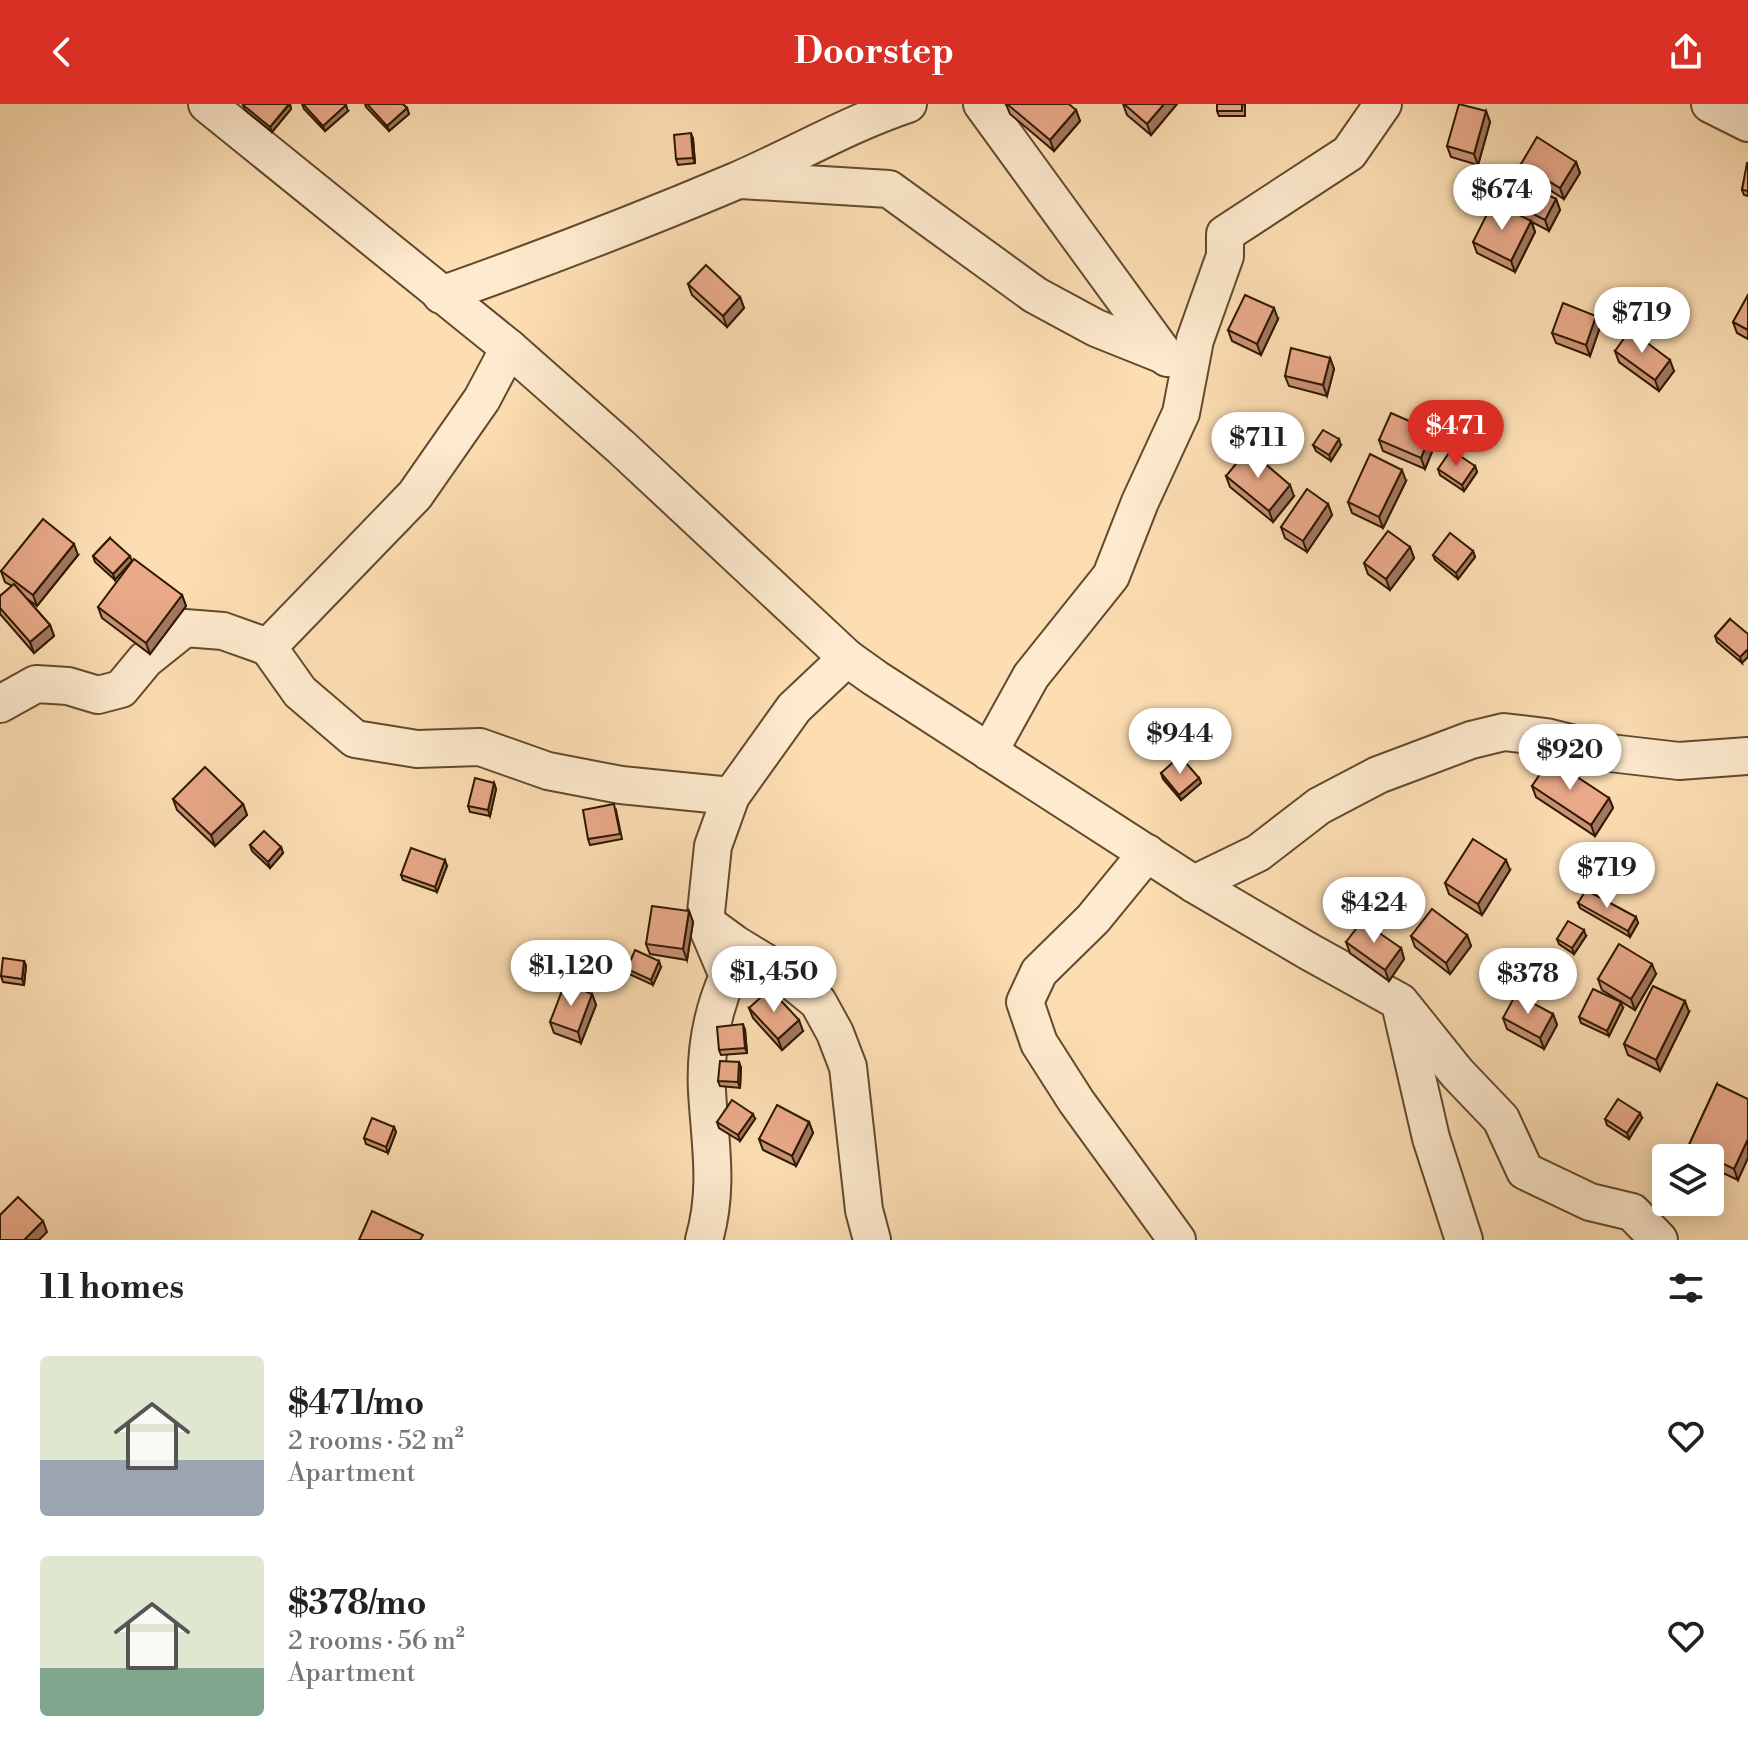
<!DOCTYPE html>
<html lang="en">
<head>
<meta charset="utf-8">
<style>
	body { margin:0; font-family:"Libre Bodoni",serif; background:#f6f6f6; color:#222; height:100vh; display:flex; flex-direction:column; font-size:30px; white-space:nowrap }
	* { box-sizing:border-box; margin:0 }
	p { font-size:26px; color:#767676 }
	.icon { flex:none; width:44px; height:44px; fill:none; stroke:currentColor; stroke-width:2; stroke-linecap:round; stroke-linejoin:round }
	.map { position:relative; height:1136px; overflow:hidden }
	.details { display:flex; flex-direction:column; background:#fff; flex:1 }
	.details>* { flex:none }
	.buttons { position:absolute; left:1652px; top:1040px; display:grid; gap:16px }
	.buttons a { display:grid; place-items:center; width:72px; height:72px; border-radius:8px; background:#fff; box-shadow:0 4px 20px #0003; font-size:40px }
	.price { position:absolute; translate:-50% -68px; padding:0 18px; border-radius:28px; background:#fff; color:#222; font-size:26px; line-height:52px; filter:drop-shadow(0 2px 4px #0008) }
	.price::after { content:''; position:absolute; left:50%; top:48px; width:24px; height:18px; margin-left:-12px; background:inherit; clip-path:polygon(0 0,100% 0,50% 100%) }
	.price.active { background:#d93025; color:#fff }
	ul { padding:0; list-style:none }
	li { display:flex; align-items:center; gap:24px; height:200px; padding:0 40px }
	li span { display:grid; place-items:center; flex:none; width:224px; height:160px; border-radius:8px; color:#555 }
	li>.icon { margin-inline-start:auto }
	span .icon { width:96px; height:96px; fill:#fffc; stroke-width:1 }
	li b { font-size:34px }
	h2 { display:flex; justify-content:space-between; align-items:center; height:96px; padding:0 40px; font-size:34px }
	header { display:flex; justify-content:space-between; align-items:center; height:104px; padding:0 40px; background:#d93025; color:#fff; font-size:36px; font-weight:700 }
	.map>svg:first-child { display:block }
</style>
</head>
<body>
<header><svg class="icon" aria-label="back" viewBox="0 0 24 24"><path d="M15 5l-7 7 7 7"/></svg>Doorstep<svg class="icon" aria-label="share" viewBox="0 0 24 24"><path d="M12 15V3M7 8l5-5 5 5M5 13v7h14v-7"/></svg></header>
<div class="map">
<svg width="1748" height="1136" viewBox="0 0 1748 1136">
	<rect width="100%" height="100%" fill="#fddeb3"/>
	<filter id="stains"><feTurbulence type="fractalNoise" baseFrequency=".0025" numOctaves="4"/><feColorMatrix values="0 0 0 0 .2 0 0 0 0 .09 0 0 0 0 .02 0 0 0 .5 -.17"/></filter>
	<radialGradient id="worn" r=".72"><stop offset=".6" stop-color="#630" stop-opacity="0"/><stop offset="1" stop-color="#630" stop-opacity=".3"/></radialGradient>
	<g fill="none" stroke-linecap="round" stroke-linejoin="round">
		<g stroke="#624a2d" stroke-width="40">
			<g id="minor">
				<path d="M 207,0 L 509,244 L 621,343 L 847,554 L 875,574 L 1194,780 L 1308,847 L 1400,898 L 1457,969 L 1501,1015 L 1525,1067 L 1590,1098 L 1632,1108 L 1659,1136"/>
				<path d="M 982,0 L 1167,254"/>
				<path d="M 1710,0 L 1748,19"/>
				<path d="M 740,76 L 889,85 L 1035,191 L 1096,224 L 1166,252"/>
				<path d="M 441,191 C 540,156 639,118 736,77 C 794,52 848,20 908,0"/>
				<path d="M 268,543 L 300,588 L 355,635 L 417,645 L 480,643 L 548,667 L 621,681 L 731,692"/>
				<path d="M 0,600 L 36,580 L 68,582 L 98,591 L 121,585 L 145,556 L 185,524 L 223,527 L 268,543 L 415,391 L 482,295 L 509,244"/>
				<path d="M 989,648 L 1031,572 L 1111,472 L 1140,398 L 1181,309 L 1195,236 L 1225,152 L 1225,130 L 1349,49 L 1383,0"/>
				<path d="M 1147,749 L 1093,815 L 1039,868 L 1025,898 L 1039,939 L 1076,997 L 1177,1136"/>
				<path d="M 1194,780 L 1258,749 L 1319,702 L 1378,671 L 1471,636 L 1504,628 L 1546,633 L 1610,649 L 1679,657 L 1748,652"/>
				<path d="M 705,818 L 735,840 L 781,868 L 818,898 L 835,929 L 848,963 L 864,1106 L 872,1136"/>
				<path d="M 1401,904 L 1431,1034 L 1464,1136"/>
				<path d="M 704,1136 C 719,1084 710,1040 707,987 C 705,947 712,908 728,872 L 705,818 L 713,742 L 731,692 L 794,604 L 847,554"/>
			</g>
		</g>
		<use href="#minor" stroke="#feeace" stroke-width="36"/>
	</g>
	<g fill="#c99277" stroke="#2e1800" stroke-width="2">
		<path d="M 290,0 L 291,5 L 272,28 L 245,6 L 243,1 Z"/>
		<path d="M 302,0 L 348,7 L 325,27 L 304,5 Z"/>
		<path d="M 365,0 L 403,0 L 407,4 L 409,10 L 389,27 L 366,3 Z"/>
		<path d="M 1006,0 L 1076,6 L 1080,17 L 1054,47 L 1010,10 Z"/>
		<path d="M 1123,0 L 1177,0 L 1151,31 L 1127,11 Z"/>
		<path d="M 1245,0 L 1245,12 L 1219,12 L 1217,7 Z"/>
		<path d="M 1486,7 L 1490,18 L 1478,61 L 1451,53 L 1447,42 Z"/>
		<path d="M 693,35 L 695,59 L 678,61 L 676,55 Z"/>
		<path d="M 1576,58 L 1580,69 L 1564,95 L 1525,70 L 1521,60 Z"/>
		<path d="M 1748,59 L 1748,92 L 1744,91 L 1742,86 Z"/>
		<path d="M 1498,92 L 1556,95 L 1560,106 L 1549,127 L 1532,118 L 1535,128 L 1515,168 L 1477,149 L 1473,138 L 1501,103 Z"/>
		<path d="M 688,180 L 740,193 L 744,204 L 727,223 L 692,191 Z"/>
		<path d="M 1748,191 L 1748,235 L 1737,229 L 1733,218 Z"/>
		<path d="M 1278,215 L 1261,251 L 1232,237 L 1228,226 Z"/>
		<path d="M 1600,223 L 1590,252 L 1556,239 L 1552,229 Z"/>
		<path d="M 1615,247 L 1674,267 L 1659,287 L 1619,258 Z"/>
		<path d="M 1330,254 L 1334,265 L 1327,292 L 1289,282 L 1285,272 Z"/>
		<path d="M 1432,327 L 1436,338 L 1425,365 L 1383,347 L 1379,336 Z"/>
		<path d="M 1313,341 L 1341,341 L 1331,357 L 1316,347 Z"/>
		<path d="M 1475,362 L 1477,368 L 1464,387 L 1440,371 L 1438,365 Z"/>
		<path d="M 1226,372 L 1294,392 L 1273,418 L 1230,383 Z"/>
		<path d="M 1406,377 L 1383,424 L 1352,409 L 1348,398 Z"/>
		<path d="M 1328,400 L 1332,411 L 1307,448 L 1285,434 L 1281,423 Z"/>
		<path d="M 110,434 L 115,476 L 95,458 L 93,452 Z"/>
		<path d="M 1410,443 L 1414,454 L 1390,486 L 1368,470 L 1364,459 Z"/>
		<path d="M 1473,447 L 1475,453 L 1458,475 L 1435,456 L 1433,451 Z"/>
		<path d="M 78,451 L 37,502 L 26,494 L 50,521 L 54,532 L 34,549 L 0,510 L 0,492 L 12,482 L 5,478 L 1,467 Z"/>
		<path d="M 182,491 L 186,502 L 150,550 L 102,514 L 98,503 Z"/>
		<path d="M 1730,515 L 1742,559 L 1717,538 L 1715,532 Z"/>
		<path d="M 1161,669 L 1199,674 L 1201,679 L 1181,696 L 1163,675 Z"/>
		<path d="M 494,679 L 496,685 L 490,712 L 470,708 L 468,702 Z"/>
		<path d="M 1532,682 L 1609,694 L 1613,704 L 1595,732 L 1536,693 Z"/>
		<path d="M 173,695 L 243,700 L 247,711 L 215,742 L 177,706 Z"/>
		<path d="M 616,706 L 622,735 L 590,741 L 588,735 Z"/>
		<path d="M 250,741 L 281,743 L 283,749 L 270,764 L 252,747 Z"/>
		<path d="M 447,762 L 437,788 L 403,776 L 401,771 Z"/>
		<path d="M 1510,766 L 1482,811 L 1449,790 L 1445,779 Z"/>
		<path d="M 1578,799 L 1638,819 L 1630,833 L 1580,804 Z"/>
		<path d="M 689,807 L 693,818 L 687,856 L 650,850 L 646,840 Z"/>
		<path d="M 1467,831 L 1471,842 L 1450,870 L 1415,843 L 1411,832 Z"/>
		<path d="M 1586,832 L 1574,850 L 1559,840 L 1557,835 Z"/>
		<path d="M 1346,838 L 1401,844 L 1404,855 L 1389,877 L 1350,849 Z"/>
		<path d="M 24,857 L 26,862 L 24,881 L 3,878 L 1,872 Z"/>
		<path d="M 661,863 L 653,881 L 629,870 L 627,865 Z"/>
		<path d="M 1656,870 L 1635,906 L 1602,886 L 1598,875 Z"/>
		<path d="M 592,890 L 596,901 L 581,939 L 554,929 L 550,918 Z"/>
		<path d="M 749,904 L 803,927 L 782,946 L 753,914 Z"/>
		<path d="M 1623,904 L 1609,932 L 1581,919 L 1579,913 Z"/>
		<path d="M 1689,908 L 1660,967 L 1628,951 L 1624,940 Z"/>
		<path d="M 1553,910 L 1557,921 L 1544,945 L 1507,925 L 1503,914 Z"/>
		<path d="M 745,926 L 747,949 L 721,951 L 719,946 Z"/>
		<path d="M 739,958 L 741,964 L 740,984 L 720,982 L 718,977 Z"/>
		<path d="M 1717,980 L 1738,1076 L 1710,1063 L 1710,1054 L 1691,1054 L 1688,1043 Z"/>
		<path d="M 1642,1014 L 1629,1035 L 1607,1021 L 1605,1015 Z"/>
		<path d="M 755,1015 L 740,1037 L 719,1024 L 717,1018 Z"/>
		<path d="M 809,1018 L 813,1029 L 796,1062 L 763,1046 L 759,1035 Z"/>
		<path d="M 394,1023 L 396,1028 L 388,1049 L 366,1040 L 364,1034 Z"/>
	</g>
	<g fill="#a47761" stroke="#2e1800" stroke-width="2">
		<path d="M 290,0 L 291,5 L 272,28 L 270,23 Z"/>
		<path d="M 1164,0 L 1177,0 L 1151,31 L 1147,20 Z"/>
		<path d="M 346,1 L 348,7 L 325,27 L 323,22 Z"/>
		<path d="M 407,4 L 409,10 L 389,27 L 387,22 Z"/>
		<path d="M 1076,6 L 1080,17 L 1054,47 L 1050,36 Z"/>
		<path d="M 1486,7 L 1490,18 L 1478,61 L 1474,50 Z"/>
		<path d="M 691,29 L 693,35 L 695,59 L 693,54 Z"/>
		<path d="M 1576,58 L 1580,69 L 1564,95 L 1560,84 Z"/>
		<path d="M 1556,95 L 1560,106 L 1549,127 L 1545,116 Z"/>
		<path d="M 1531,117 L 1535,128 L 1515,168 L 1511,157 Z"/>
		<path d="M 740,193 L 744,204 L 727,223 L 723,212 Z"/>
		<path d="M 1274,204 L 1278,215 L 1261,251 L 1257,240 Z"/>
		<path d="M 1596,212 L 1600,223 L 1590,252 L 1586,241 Z"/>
		<path d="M 1330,254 L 1334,265 L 1327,292 L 1323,281 Z"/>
		<path d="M 1670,256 L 1674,267 L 1659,287 L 1655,276 Z"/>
		<path d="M 1432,327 L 1436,338 L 1425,365 L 1421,354 Z"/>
		<path d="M 1339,335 L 1341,341 L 1331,357 L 1329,351 Z"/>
		<path d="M 1475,362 L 1477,368 L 1464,387 L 1462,381 Z"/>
		<path d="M 1402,366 L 1406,377 L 1383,424 L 1379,413 Z"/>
		<path d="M 1290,381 L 1294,392 L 1273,418 L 1269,407 Z"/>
		<path d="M 1328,400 L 1332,411 L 1307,448 L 1303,437 Z"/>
		<path d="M 74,440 L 78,451 L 37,502 L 33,491 Z"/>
		<path d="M 1410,443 L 1414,454 L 1390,486 L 1386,475 Z"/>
		<path d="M 1473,447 L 1475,453 L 1458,475 L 1456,469 Z"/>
		<path d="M 130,452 L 132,457 L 115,476 L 113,470 Z"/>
		<path d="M 182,491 L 186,502 L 150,550 L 146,539 Z"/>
		<path d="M 50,521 L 54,532 L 34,549 L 30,538 Z"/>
		<path d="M 1748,545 L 1748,553 L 1742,559 L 1740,553 Z"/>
		<path d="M 1199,674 L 1201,679 L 1181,696 L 1179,691 Z"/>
		<path d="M 494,679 L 496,685 L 490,712 L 488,706 Z"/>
		<path d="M 1609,694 L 1613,704 L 1595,732 L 1591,721 Z"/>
		<path d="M 243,700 L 247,711 L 215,742 L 211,731 Z"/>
		<path d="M 281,743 L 283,749 L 270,764 L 268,758 Z"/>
		<path d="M 445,756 L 447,762 L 437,788 L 435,783 Z"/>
		<path d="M 1506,756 L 1510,766 L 1482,811 L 1478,800 Z"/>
		<path d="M 689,807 L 693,818 L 687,856 L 683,845 Z"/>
		<path d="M 1636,813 L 1638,819 L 1630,833 L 1628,827 Z"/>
		<path d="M 1584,826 L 1586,832 L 1574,850 L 1572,844 Z"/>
		<path d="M 1467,831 L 1471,842 L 1450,870 L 1446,859 Z"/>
		<path d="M 1401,844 L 1404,855 L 1389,877 L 1385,866 Z"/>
		<path d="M 24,857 L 26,862 L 24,881 L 22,875 Z"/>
		<path d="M 659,857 L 661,863 L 653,881 L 651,876 Z"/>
		<path d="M 1652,860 L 1656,870 L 1635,906 L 1631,895 Z"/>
		<path d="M 592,890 L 596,901 L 581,939 L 578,928 Z"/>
		<path d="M 1685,897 L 1689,908 L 1660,967 L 1656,956 Z"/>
		<path d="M 1621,898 L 1623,904 L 1609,932 L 1607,927 Z"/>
		<path d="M 1553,910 L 1557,921 L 1544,945 L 1540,934 Z"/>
		<path d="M 799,916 L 803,927 L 782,946 L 778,935 Z"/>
		<path d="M 743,920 L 745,926 L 747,949 L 745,944 Z"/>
		<path d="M 739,958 L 741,964 L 740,984 L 738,978 Z"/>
		<path d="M 1640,1009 L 1642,1014 L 1629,1035 L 1627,1029 Z"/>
		<path d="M 753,1010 L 755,1015 L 740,1037 L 738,1031 Z"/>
		<path d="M 809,1018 L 813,1029 L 796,1062 L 792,1052 Z"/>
		<path d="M 394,1023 L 396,1028 L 388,1049 L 386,1043 Z"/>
		<path d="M 1748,1035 L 1748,1054 L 1738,1076 L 1734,1065 Z"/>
		<path d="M 43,1117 L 47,1128 L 39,1136 L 24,1136 Z"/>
	</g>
	<g fill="#eaaa8a" stroke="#2e1800" stroke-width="2">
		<path d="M 244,0 L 289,0 L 270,23 L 243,1 Z"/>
		<path d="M 303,0 L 345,0 L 346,1 L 323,22 Z"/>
		<path d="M 367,0 L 403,0 L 407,4 L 387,22 Z"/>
		<path d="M 1007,0 L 1069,0 L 1076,6 L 1050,36 Z"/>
		<path d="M 1124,0 L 1164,0 L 1147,20 Z"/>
		<rect x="1217" y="0" width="25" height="7"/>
		<path d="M 1459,0 L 1486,7 L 1474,50 L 1447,42 Z"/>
		<path d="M 691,29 L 693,54 L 676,55 L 674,31 Z"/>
		<path d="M 1537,33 L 1576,58 L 1560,84 L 1521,60 Z"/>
		<path d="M 1747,59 L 1748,59 L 1748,87 L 1742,86 Z"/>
		<path d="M 1509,71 L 1556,95 L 1545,116 L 1498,92 Z"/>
		<path d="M 1493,98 L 1531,117 L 1511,157 L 1473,138 Z"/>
		<path d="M 706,161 L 740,193 L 723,212 L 688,180 Z"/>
		<path d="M 1245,191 L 1274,204 L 1257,240 L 1228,226 Z"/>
		<path d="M 1748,191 L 1748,226 L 1733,218 Z"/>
		<path d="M 1563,199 L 1596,212 L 1586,241 L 1552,229 Z"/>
		<path d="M 1630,226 L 1670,256 L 1655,276 L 1615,247 Z"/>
		<path d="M 1291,244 L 1330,254 L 1323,281 L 1285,272 Z"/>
		<path d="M 1391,309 L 1432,327 L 1421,354 L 1379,336 Z"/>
		<path d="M 1323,326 L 1339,335 L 1329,351 L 1313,341 Z"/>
		<path d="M 1248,345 L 1290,381 L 1269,407 L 1226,372 Z"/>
		<path d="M 1451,346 L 1475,362 L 1462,381 L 1438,365 Z"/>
		<path d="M 1370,350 L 1402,366 L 1379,413 L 1348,398 Z"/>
		<path d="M 1307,385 L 1328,400 L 1303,437 L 1281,423 Z"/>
		<path d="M 43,415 L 74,440 L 33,491 L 1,467 Z"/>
		<path d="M 1388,427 L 1410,443 L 1386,475 L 1364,459 Z"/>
		<path d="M 1450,429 L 1473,447 L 1456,469 L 1433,451 Z"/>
		<path d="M 110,434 L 130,452 L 113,470 L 93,452 Z"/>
		<path d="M 134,455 L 182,491 L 146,539 L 98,503 Z"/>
		<path d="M 14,480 L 50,521 L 30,538 L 0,504 L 0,492 Z"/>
		<path d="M 1730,515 L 1748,530 L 1748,545 L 1740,553 L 1715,532 Z"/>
		<path d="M 1180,652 L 1199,674 L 1179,691 L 1161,669 Z"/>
		<path d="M 1550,655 L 1609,694 L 1591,721 L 1532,682 Z"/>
		<path d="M 205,663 L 243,700 L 211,731 L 173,695 Z"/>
		<path d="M 475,674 L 494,679 L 488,706 L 468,702 Z"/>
		<path d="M 614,700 L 620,730 L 588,735 L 583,706 Z"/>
		<path d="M 264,727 L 281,743 L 268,758 L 250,741 Z"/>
		<path d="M 1473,735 L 1506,756 L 1478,800 L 1445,779 Z"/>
		<path d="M 411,744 L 445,756 L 435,783 L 401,771 Z"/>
		<path d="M 1586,786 L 1636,813 L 1628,827 L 1578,799 Z"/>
		<path d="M 652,802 L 689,807 L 683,845 L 646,840 Z"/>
		<path d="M 1432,805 L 1467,831 L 1446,859 L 1411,832 Z"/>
		<path d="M 1362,817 L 1401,844 L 1385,866 L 1346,838 Z"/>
		<path d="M 1568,817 L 1584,826 L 1572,844 L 1557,835 Z"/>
		<path d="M 1619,840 L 1652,860 L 1631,895 L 1598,875 Z"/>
		<path d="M 635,846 L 659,857 L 651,876 L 627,865 Z"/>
		<path d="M 3,854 L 24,857 L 22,875 L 1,872 Z"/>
		<path d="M 565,879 L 592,890 L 578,928 L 550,918 Z"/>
		<path d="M 1653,882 L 1685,897 L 1656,956 L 1624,940 Z"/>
		<path d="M 770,885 L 799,916 L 778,935 L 749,904 Z"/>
		<path d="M 1593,885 L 1621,898 L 1607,927 L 1579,913 Z"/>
		<path d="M 1516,890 L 1553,910 L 1540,934 L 1503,914 Z"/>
		<path d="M 743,920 L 745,944 L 719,946 L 717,923 Z"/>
		<path d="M 720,957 L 739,958 L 738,978 L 718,977 Z"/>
		<path d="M 1717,980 L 1748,995 L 1748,1035 L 1734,1065 L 1688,1043 Z"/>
		<path d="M 1618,995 L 1640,1009 L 1627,1029 L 1605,1015 Z"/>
		<path d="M 732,996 L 753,1010 L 738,1031 L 717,1018 Z"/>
		<path d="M 777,1001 L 809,1018 L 792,1052 L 759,1035 Z"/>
		<path d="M 372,1014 L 394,1023 L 386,1043 L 364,1034 Z"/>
		<path d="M 18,1093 L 43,1117 L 24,1136 L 0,1136 L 0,1111 Z"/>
		<path d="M 372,1107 L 423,1131 L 420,1136 L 359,1136 Z"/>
	</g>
	<rect width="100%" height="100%" filter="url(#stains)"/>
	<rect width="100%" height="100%" fill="url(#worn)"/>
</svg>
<div class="buttons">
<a><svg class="icon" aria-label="layers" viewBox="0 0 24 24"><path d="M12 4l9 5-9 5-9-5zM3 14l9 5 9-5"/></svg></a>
</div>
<b class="price" style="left:1502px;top:128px">$674</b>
<b class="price" style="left:1642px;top:251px">$719</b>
<b class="price active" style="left:1456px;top:364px">$471</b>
<b class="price" style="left:1258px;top:376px">$711</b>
<b class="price" style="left:1180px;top:672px">$944</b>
<b class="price" style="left:1570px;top:688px">$920</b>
<b class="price" style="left:1607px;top:806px">$719</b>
<b class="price" style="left:1374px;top:841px">$424</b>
<b class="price" style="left:571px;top:904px">$1,120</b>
<b class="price" style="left:774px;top:910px">$1,450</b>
<b class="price" style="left:1528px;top:912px">$378</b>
</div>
<section class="details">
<h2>11 homes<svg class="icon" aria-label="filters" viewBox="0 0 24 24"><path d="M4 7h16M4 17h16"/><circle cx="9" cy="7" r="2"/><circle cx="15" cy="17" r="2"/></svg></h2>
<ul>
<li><span style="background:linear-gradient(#dfe7d0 65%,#9aa5b1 0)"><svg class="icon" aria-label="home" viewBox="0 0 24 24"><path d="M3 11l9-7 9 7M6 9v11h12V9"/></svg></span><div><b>$471/mo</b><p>2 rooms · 52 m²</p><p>Apartment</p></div><svg class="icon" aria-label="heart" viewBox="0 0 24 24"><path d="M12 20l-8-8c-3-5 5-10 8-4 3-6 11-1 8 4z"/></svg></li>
<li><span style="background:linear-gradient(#dfe7d0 70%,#7fa58c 0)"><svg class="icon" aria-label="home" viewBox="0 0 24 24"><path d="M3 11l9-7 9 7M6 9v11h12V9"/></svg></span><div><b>$378/mo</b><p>2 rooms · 56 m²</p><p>Apartment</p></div><svg class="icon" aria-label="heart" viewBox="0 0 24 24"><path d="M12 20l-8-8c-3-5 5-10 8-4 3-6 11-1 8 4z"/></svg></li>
</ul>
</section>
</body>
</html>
